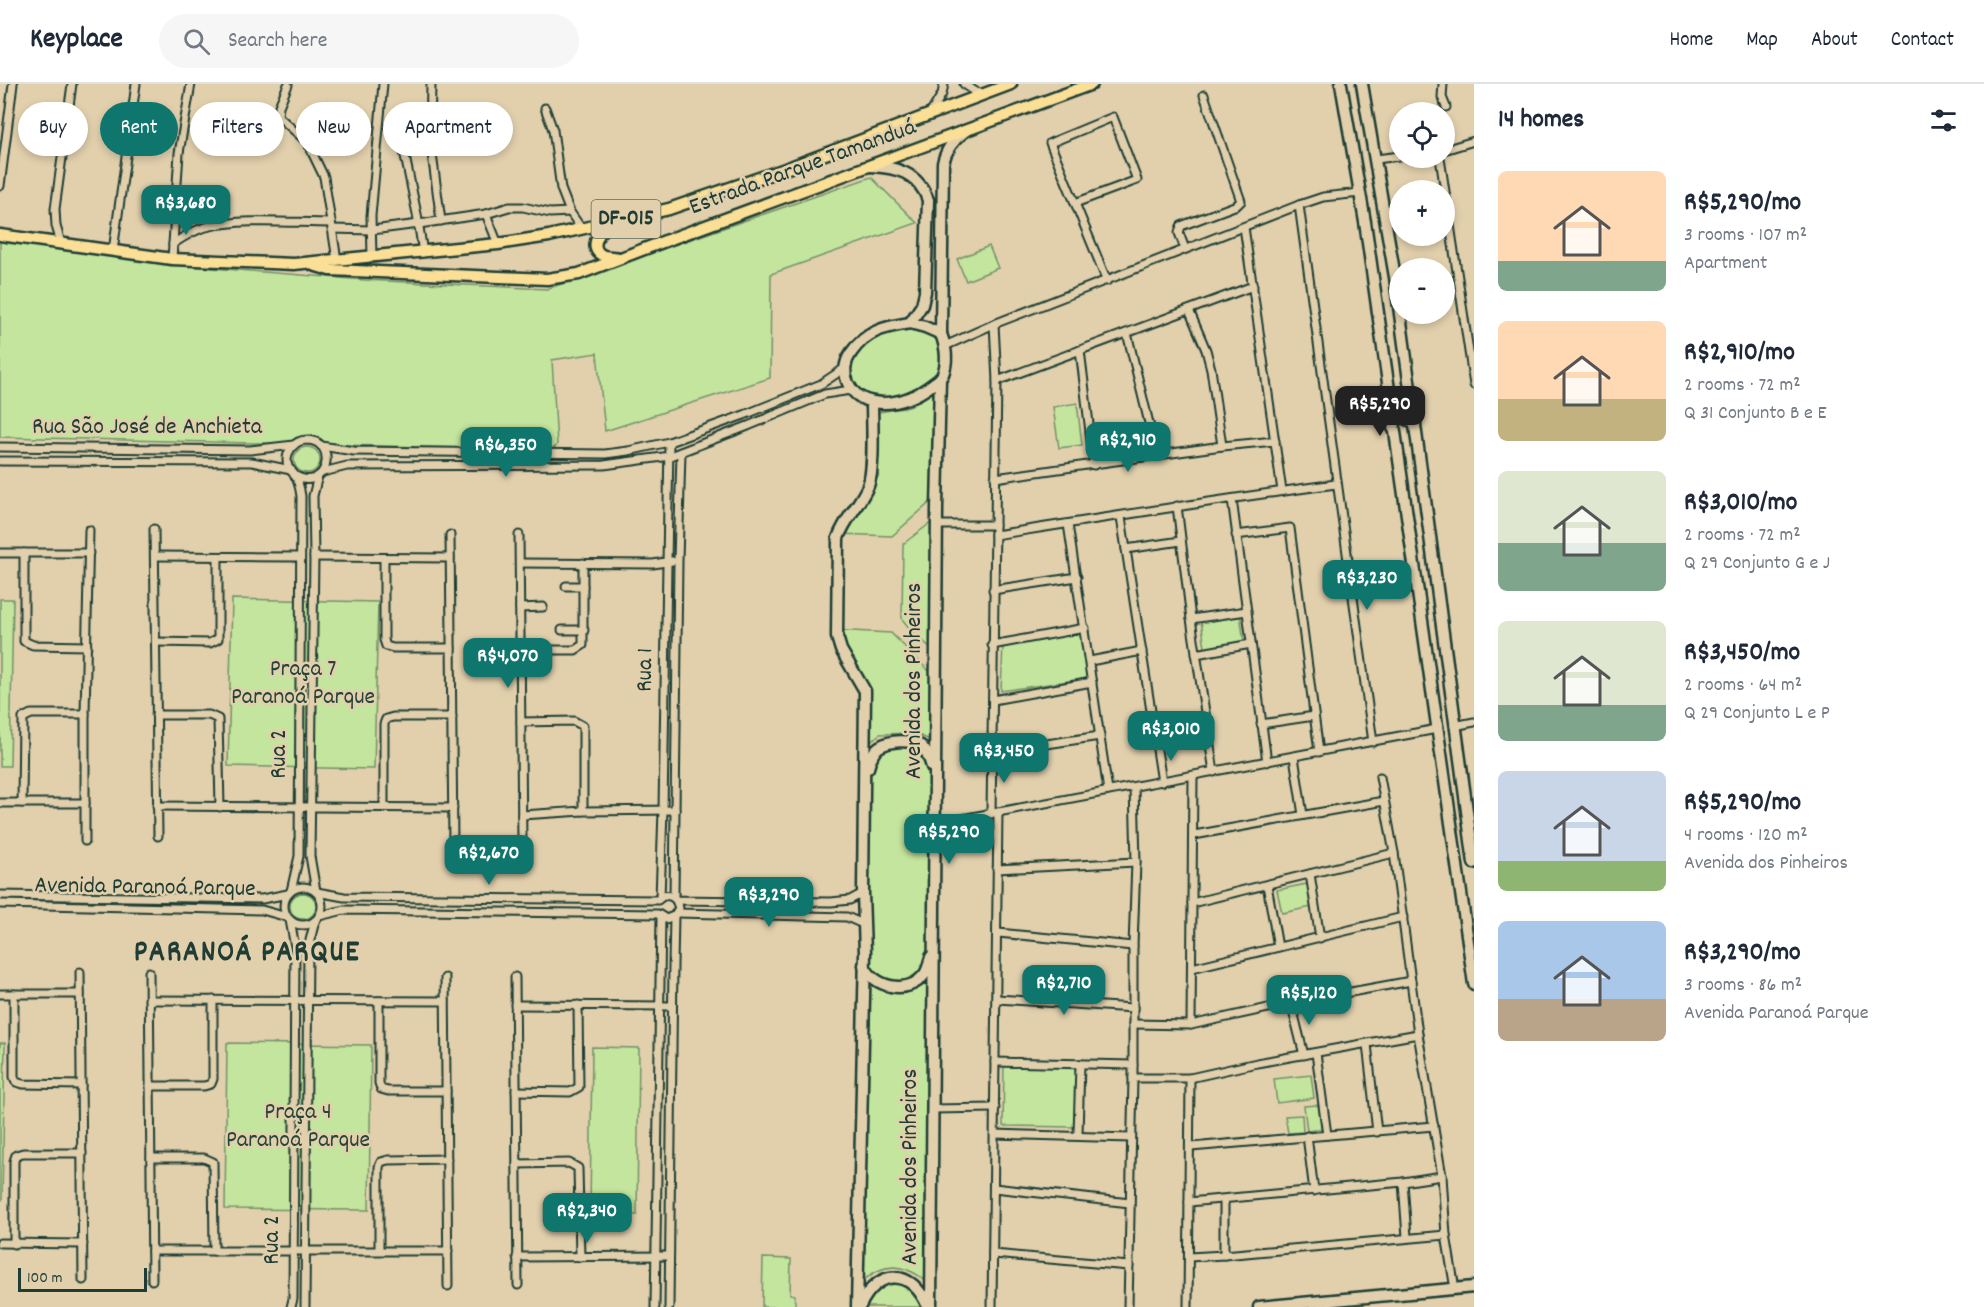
<!DOCTYPE html>
<html lang="en">
<head>
<meta charset="utf-8">
<style>
	body { margin:0; font-family:Dekko,sans-serif; background:#f6f6f7; color:#1f2937; height:100vh; display:flex; flex-direction:column; font-size:22px; white-space:nowrap }
	* { box-sizing:border-box; margin:0 }
	p { font-size:20px; color:#747a83 }
	.icon { flex:none; width:33px; height:33px; fill:none; stroke:currentColor; stroke-width:2; stroke-linecap:round; stroke-linejoin:round }
	.map { position:relative; flex:1; overflow:hidden }
	.details { display:flex; flex-direction:column; background:#fff; width:510px }
	.details>* { flex:none }
	.hud { position:absolute; left:18px; top:18px; width:570px; height:54px; display:flex; gap:12px }
	.fabs { position:absolute; left:1389px; top:18px; display:grid; gap:12px }
	.fabs a { display:grid; place-items:center; width:66px; height:66px; border-radius:50%; background:#fff; box-shadow:0 3px 9px #0003; font-size:30px }
	.scale { position:absolute; left:18px; bottom:15px; width:129px; box-sizing:border-box; padding-left:6px; border:3px solid #1f3d34; border-top:0; font-size:16px; line-height:21px; white-space:nowrap; color:#1f3d34; -webkit-text-stroke:4px #e2d0ad; paint-order:stroke }
	.price { position:absolute; translate:-50% -51px; padding:0 14px; border-radius:12px; background:#0f766e; color:#fff; font-size:20px; line-height:39px; filter:drop-shadow(0 2px 3px #0008) }
	.price::after { content:''; position:absolute; left:50%; top:36px; width:18px; height:14px; margin-left:-9px; background:inherit; clip-path:polygon(0 0,100% 0,50% 100%) }
	.price.on { background:#222; color:#fff }
	ul { padding:0; list-style:none }
	li { display:flex; align-items:center; gap:18px; height:150px; padding:0 24px }
	li span { display:grid; place-items:center; flex:none; width:168px; height:120px; border-radius:9px; color:#555 }
	li>.icon { margin-inline-start:auto }
	span .icon { width:72px; height:72px; fill:#fffc; stroke-width:1 }
	li b { font-size:26px }
	h2 { display:flex; justify-content:space-between; align-items:center; height:72px; padding:0 24px; font-size:26px }
	.chip { padding:0 21px; border-radius:27px; background:#fff; box-shadow:0 3px 9px #0003; font-size:21px; line-height:54px }
	.chip.on { background:#0f766e; color:#fff }
	header { display:flex; align-items:center; gap:36px; box-sizing:border-box; height:84px; padding:0 30px; background:#fff; border-bottom:2px solid #e0e1e3 }
	header strong { font-size:28px }
	nav { display:flex; gap:33px; margin-inline-start:auto; font-size:21px }
	.search { width:420px; height:54px; background:#f6f6f7; display:flex; align-items:center; gap:15px; box-sizing:border-box; padding:0 21px; border-radius:33px; color:#747a83; font-size:22px }
	main { display:flex; flex:1; min-height:0 }
	.map>svg:first-child { display:block }
</style>
</head>
<body>
<header>
<strong>Keyplace</strong>
<div class="search"><svg class="icon" aria-label="search" viewBox="0 0 24 24"><circle cx="10" cy="10" r="6"/><path d="M15 15l6 6"/></svg>Search here</div>
<nav><a>Home</a><a>Map</a><a>About</a><a>Contact</a></nav>
</header>
<main>
<div class="map">
<svg width="1474" height="1223" viewBox="0 0 1474 1223">
	<rect width="100%" height="100%" fill="#e2d0ad"/>
	<filter id="ink" filterUnits="userSpaceOnUse"><feTurbulence type="fractalNoise" baseFrequency=".0167" numOctaves="2"/><feDisplacementMap in="SourceGraphic" scale="12" xChannelSelector="R" yChannelSelector="G"/><feConvolveMatrix kernelMatrix="1 2 1 2 8 2 1 2 1" color-interpolation-filters="sRGB"/></filter>
	<g filter="url(#ink)">
		<g fill="#c4e59d" stroke="#729168" stroke-width="1.5">
			<path d="M 871,93 L 917,139 L 771,190 L 770,294 L 605,347 L 597,269 L 552,276 L 557,361 L 552,366 L 0,353 L 0,157 L 211,184 L 365,196 L 547,205 Z"/>
			<path d="M 989,162 L 998,184 L 966,197 L 957,175 Z"/>
			<path d="M 909,243 L 938,252 L 942,263 L 941,288 L 920,307 L 892,315 L 873,315 L 860,310 L 848,295 L 852,272 L 874,251 Z"/>
			<path d="M 933,306 L 935,414 L 892,452 L 840,450 L 879,391 L 873,329 L 909,323 Z"/>
			<path d="M 1077,319 L 1082,361 L 1059,364 L 1053,323 Z"/>
			<circle cx="307" cy="376" r="13"/>
			<path d="M 937,434 L 936,569 L 910,545 L 902,535 L 903,460 Z"/>
			<path d="M 0,515 L 13,515 L 10,682 L 0,682 Z"/>
			<path d="M 232,515 L 378,518 L 374,685 L 228,682 Z"/>
			<path d="M 1240,530 L 1244,558 L 1205,564 L 1201,536 Z"/>
			<path d="M 832,546 L 891,549 L 932,590 L 932,657 L 914,649 L 880,650 L 866,661 L 869,611 Z"/>
			<path d="M 1083,546 L 1090,594 L 1001,607 L 1003,560 Z"/>
			<path d="M 900,661 C 925,666 925,670 931,694 L 930,868 L 922,889 C 900,902 883,902 868,880 L 869,691 L 879,667 Z"/>
			<path d="M 1307,800 L 1312,823 L 1282,829 L 1277,806 Z"/>
			<circle cx="303" cy="822" r="13"/>
			<path d="M 930,888 L 930,1201 C 907,1179 884,1176 861,1199 L 866,890 L 890,906 Z"/>
			<path d="M 0,959 L 5,959 L 2,1116 L 0,1116 Z"/>
			<path d="M 227,959 L 371,961 L 369,1126 L 225,1125 Z"/>
			<path d="M 592,963 L 639,964 L 637,1131 L 590,1130 Z"/>
			<path d="M 1004,981 L 1076,983 L 1075,1043 L 1003,1042 Z"/>
			<path d="M 1311,991 L 1314,1014 L 1277,1019 L 1274,995 Z"/>
			<path d="M 1318,1021 L 1322,1045 L 1307,1047 L 1304,1022 Z"/>
			<path d="M 1302,1031 L 1303,1048 L 1288,1049 L 1285,1032 Z"/>
			<path d="M 763,1174 L 791,1175 L 790,1210 L 795,1211 L 795,1223 L 762,1223 Z"/>
			<path d="M 907,1197 L 927,1223 L 860,1223 L 875,1201 Z"/>
		</g>
		<g fill="none" stroke-linecap="round" stroke-linejoin="round">
			<g stroke="#1f3d34" stroke-width="11">
				<g id="street">
					<path d="M 431,0 L 430,55 L 441,137"/>
					<path d="M 964,0 L 976,8 L 984,10"/>
					<path d="M 1443,0 L 1442,13 L 1446,23"/>
					<path d="M 288,1 L 279,22 L 278,32 L 307,58 L 324,93 L 337,176"/>
					<path d="M 545,24 L 553,46 L 561,105 L 570,128 L 581,144"/>
					<path d="M 930,30 L 942,10 L 944,0"/>
					<path d="M 1113,33 L 1137,96 L 1075,119 L 1050,59 Z"/>
					<path d="M 400,48 L 417,130 L 423,169"/>
					<path d="M 1444,66 L 1474,57"/>
					<path d="M 1440,74 L 1474,301"/>
					<path d="M 1376,75 L 1400,72"/>
					<path d="M 0,102 L 13,0"/>
					<path d="M 1075,119 L 1107,197"/>
					<path d="M 1299,121 L 1373,658"/>
					<path d="M 486,130 L 498,160"/>
					<path d="M 1244,143 L 1282,407"/>
					<path d="M 332,145 L 372,146 L 419,140 L 486,130 L 509,123 L 523,123 L 550,129 L 570,128"/>
					<path d="M 61,159 L 56,142 L 55,125 L 72,0"/>
					<path d="M 173,160 C 183,153 194,146 206,143 C 242,134 293,139 331,139"/>
					<path d="M 1185,165 L 1179,149 L 1181,142 L 1237,121 L 1241,117 L 1204,11"/>
					<path d="M 113,167 L 136,0"/>
					<path d="M 372,173 L 371,132 L 383,0"/>
					<path d="M 172,175 L 179,69 L 191,0"/>
					<path d="M 1189,226 L 1206,266 L 1211,285 L 1222,362"/>
					<path d="M 1127,249 L 1157,372"/>
					<path d="M 945,262 L 994,240 L 1299,121 L 1323,113 L 1360,109"/>
					<path d="M 1080,266 L 1094,381"/>
					<path d="M 997,297 L 1253,202"/>
					<path d="M 321,362 L 354,367 L 605,370 L 628,367 L 669,358 L 744,331 L 821,300 L 845,284"/>
					<path d="M 0,363 L 250,366 L 294,361"/>
					<path d="M 0,377 L 252,378 L 291,386"/>
					<path d="M 323,388 L 347,382 L 604,381 L 670,372 L 748,342 L 825,310 L 851,306"/>
					<path d="M 995,394 L 1222,362 L 1275,357"/>
					<path d="M 1232,415 L 1267,678"/>
					<path d="M 1177,422 L 1191,535 L 1214,688"/>
					<path d="M 1121,433 L 1162,698"/>
					<path d="M 1068,440 L 1108,707"/>
					<path d="M 937,441 L 995,441"/>
					<path d="M 154,445 L 158,752"/>
					<path d="M 450,451 L 453,759"/>
					<path d="M 519,451 L 522,759"/>
					<path d="M 995,451 C 1109,433 1222,415 1336,400"/>
					<path d="M 1236,451 L 1290,444 L 1319,668"/>
					<path d="M 1126,465 L 1181,457"/>
					<path d="M 0,469 L 89,469"/>
					<path d="M 24,469 L 24,557 L 33,561 L 87,562"/>
					<path d="M 155,472 L 300,473"/>
					<path d="M 314,473 L 450,474"/>
					<path d="M 384,474 L 384,556 L 386,562 L 393,564 L 451,564"/>
					<path d="M 520,479 L 653,480 L 672,477"/>
					<path d="M 566,502 L 583,502"/>
					<path d="M 993,506 L 1077,493"/>
					<path d="M 520,524 L 543,523"/>
					<path d="M 1191,535 L 1247,527"/>
					<path d="M 562,546 L 584,546"/>
					<path d="M 156,558 L 210,559 L 218,555 L 218,473"/>
					<path d="M 992,561 L 1085,544"/>
					<path d="M 520,566 L 575,566 L 583,561 L 583,479"/>
					<path d="M 1196,570 L 1251,560"/>
					<path d="M 1090,577 L 1142,567"/>
					<path d="M 993,616 L 1092,598"/>
					<path d="M 156,631 L 209,631 L 218,635 L 220,723"/>
					<path d="M 521,638 L 574,637 L 583,642 L 583,727"/>
					<path d="M 1261,640 L 1314,632"/>
					<path d="M 1454,642 L 1474,638"/>
					<path d="M 1156,661 L 1208,651"/>
					<path d="M 993,668 L 1100,652"/>
					<path d="M 1294,673 L 1303,731"/>
					<path d="M 1380,693 L 1394,769 L 1418,950 L 1442,1092 L 1446,1151 L 1455,1205"/>
					<path d="M 0,719 L 85,719"/>
					<path d="M 22,719 L 23,634 L 31,630 L 85,630"/>
					<path d="M 157,722 L 453,724"/>
					<path d="M 384,723 L 384,640 L 386,635 L 393,633 L 452,633"/>
					<path d="M 991,730 L 997,297 L 994,240"/>
					<path d="M 522,731 L 583,727 L 675,726"/>
					<path d="M 935,740 L 1437,645"/>
					<path d="M 1194,751 L 1384,717"/>
					<path d="M 85,757 L 85,630 L 89,446"/>
					<path d="M 997,785 L 1136,778"/>
					<path d="M 1310,790 L 1320,854"/>
					<path d="M 1267,801 L 1278,863"/>
					<circle cx="303" cy="822" r="19"/>
					<path d="M 291,807 L 299,772 L 301,412 C 300,405 298,396 294,390 C 290,385 290,388 288,382 C 284,369 294,356 307,356 C 340,357 327,411 294,391"/>
					<path d="M 316,807 L 310,772 L 314,473 L 313,412 L 318,392"/>
					<path d="M 317,808 L 344,813 L 658,816 C 663,810 670,810 676,816 L 831,818 L 850,816 L 863,809"/>
					<path d="M 0,811 L 262,815 L 288,810"/>
					<path d="M 674,813 L 678,477 L 681,368"/>
					<path d="M 660,814 L 663,726 L 669,358"/>
					<path d="M 1192,819 L 1394,769"/>
					<path d="M 0,820 L 262,826 L 287,833"/>
					<path d="M 677,829 L 847,833 L 865,841"/>
					<path d="M 319,832 L 344,826 L 658,830 L 666,835 L 674,832"/>
					<path d="M 290,836 L 295,863 L 293,1215 L 291,1223"/>
					<path d="M 998,849 L 1133,862"/>
					<path d="M 1192,884 L 1403,833"/>
					<path d="M 80,888 L 83,1196"/>
					<path d="M 149,888 L 152,1196"/>
					<path d="M 515,893 L 518,1201"/>
					<path d="M 445,894 L 448,1202"/>
					<path d="M 0,910 L 80,910"/>
					<path d="M 14,910 L 14,993 L 16,998 L 23,1000 L 81,1001"/>
					<path d="M 997,915 L 1133,924"/>
					<path d="M 149,916 L 445,917"/>
					<path d="M 379,917 L 379,999 L 381,1005 L 388,1007 L 446,1007"/>
					<path d="M 1291,919 L 1304,971"/>
					<path d="M 515,921 L 672,922"/>
					<path d="M 1133,940 L 1191,941 L 1291,919 L 1411,897"/>
					<path d="M 1191,941 L 1193,692"/>
					<path d="M 1367,960 L 1377,1048"/>
					<path d="M 1316,969 L 1327,1051"/>
					<path d="M 995,978 L 1133,981"/>
					<path d="M 1133,994 L 1190,994 L 1257,979 L 1418,950"/>
					<path d="M 150,1002 L 204,1002 L 211,1000 L 213,995 L 213,916"/>
					<path d="M 516,1007 L 570,1008 L 579,1003 L 578,921"/>
					<path d="M 932,1025 L 995,1024"/>
					<path d="M 995,1050 L 1131,1054"/>
					<path d="M 1078,1051 L 1080,980"/>
					<path d="M 1307,1052 L 1314,1107"/>
					<path d="M 1191,1063 L 1434,1042"/>
					<path d="M 151,1074 L 204,1074 L 213,1078 L 214,1167"/>
					<path d="M 517,1080 L 569,1079 L 578,1084 L 580,1173"/>
					<path d="M 1403,1098 L 1407,1153"/>
					<path d="M 994,1104 L 1130,1119"/>
					<path d="M 1224,1116 L 1224,1171"/>
					<path d="M 1189,1118 L 1403,1098 L 1442,1092"/>
					<path d="M 0,1159 L 83,1160"/>
					<path d="M 14,1160 L 14,1077 L 16,1071 L 23,1069 L 82,1069"/>
					<path d="M 379,1166 L 379,1083 L 381,1078 L 388,1076 L 447,1075"/>
					<path d="M 152,1167 L 448,1167"/>
					<path d="M 993,1170 L 1129,1182"/>
					<path d="M 517,1173 L 669,1172"/>
					<path d="M 1189,1173 L 1224,1171 L 1446,1151"/>
					<path d="M 305,1223 L 308,864 L 315,837"/>
					<path d="M 655,1223 L 661,833"/>
					<path d="M 669,1223 L 673,881 L 674,832 L 679,824 L 676,816"/>
					<path d="M 992,1223 L 998,728"/>
					<path d="M 1128,1223 L 1133,994 L 1133,862 L 1136,778 L 1134,703"/>
					<path d="M 1188,1223 L 1190,994"/>
				</g>
			</g>
			<g stroke="#1f3d34" stroke-width="15">
				<g id="secondary">
					<path d="M 1341,0 L 1365,138 L 1474,900"/>
					<path d="M 1362,0 L 1395,193 L 1474,779"/>
					<path d="M 870,82 C 896,83 918,88 928,116 L 925,208 L 922,221 L 910,239"/>
					<path d="M 910,239 L 925,243 L 941,250 C 946,263 948,277 943,290 C 941,295 937,297 933,300 C 916,313 896,322 873,318 C 850,314 837,289 851,269 C 866,247 884,243 910,239 Z"/>
					<path d="M 941,250 L 943,79 C 946,66 953,56 964,48"/>
					<path d="M 1393,344 L 1397,335 L 1402,332 L 1415,340"/>
					<path d="M 868,684 C 870,677 872,668 879,663 C 890,656 910,655 921,662 C 927,667 930,676 932,683"/>
					<path d="M 864,881 C 872,903 908,912 924,891 C 928,887 929,879 931,873"/>
					<path d="M 860,1222 C 878,1184 912,1184 928,1223"/>
					<path d="M 857,1223 L 865,869 L 863,809 L 865,607 L 841,566 L 837,553 L 838,454 C 845,435 860,420 868,402 C 875,384 872,339 872,318"/>
					<path d="M 931,1223 L 937,424 L 940,295"/>
					<path d="M 1259,1223 L 1474,1203"/>
				</g>
			</g>
			<g stroke="#1f3d34" stroke-width="15">
				<g id="primary">
					<path d="M 608,140 C 599,147 587,166 604,172 C 609,173 615,173 619,174"/>
					<path d="M 0,151 L 172,175 L 294,180 L 498,160 L 549,152 L 669,125 L 785,85 L 1011,0"/>
					<path d="M 313,181 L 330,186 L 547,195 L 579,190 L 673,154 L 1092,0"/>
				</g>
			</g>
			<use href="#street" stroke="#e2d0ad" stroke-width="7"/>
			<use href="#secondary" stroke="#e2d0ad" stroke-width="10"/>
			<use href="#primary" stroke="#fbdf96" stroke-width="10"/>
		</g>
	</g>
	<g text-anchor="middle" dominant-baseline="central" stroke-width="5" stroke-linejoin="round" paint-order="stroke">
		<rect fill="#e2d0ad" stroke="#5a6958" stroke-width="1.5" x="591.5" y="116" width="69" height="38" rx="4.5"/>
		<g font-size="22" font-weight="bold" fill="#1f3d34">
			<text x="626" y="135">DF-015</text>
		</g>
		<g font-size="24" fill="#1f3d34" stroke="#e2d0ad">
			<text transform="translate(803 84) rotate(-20)">Estrada Parque Tamanduá</text>
			<text x="147" y="344">Rua São José de Anchieta</text>
			<text transform="translate(646 586) rotate(-89)">Rua 1</text>
			<text transform="translate(915 597) rotate(-90)">Avenida dos Pinheiros</text>
			<text transform="translate(280 670) rotate(-90)">Rua 2</text>
			<text transform="translate(145 804) rotate(1)">Avenida Paranoá Parque</text>
			<text transform="translate(911 1083) rotate(-90)">Avenida dos Pinheiros</text>
			<text transform="translate(273 1156) rotate(-90)">Rua 2</text>
		</g>
		<g font-size="24" fill="#274539" stroke="#e2d0ad">
			<text x="303" y="586">Praça 7<tspan x="303" dy="28">Paranoá Parque</tspan></text>
			<text x="298" y="1029">Praça 4<tspan x="298" dy="28">Paranoá Parque</tspan></text>
		</g>
		<g font-size="30" font-weight="bold" letter-spacing="1.5" fill="#1f3d34" stroke="#e2d0ad">
			<text x="247" y="870">PARANOÁ PARQUE</text>
		</g>
	</g>
</svg>
<div class="fabs">
<a><svg class="icon" aria-label="locate" viewBox="0 0 24 24"><circle cx="12" cy="12" r="6"/><path d="M12 2v4M12 18v4M2 12h4M18 12h4"/></svg></a>
<a>+</a>
<a>−</a>
</div>
<div class="scale">100 m</div>
<b class="price" style="left:186px;top:152px">R$3,680</b>
<b class="price on" style="left:1380px;top:353px">R$5,290</b>
<b class="price" style="left:1128px;top:389px">R$2,910</b>
<b class="price" style="left:506px;top:394px">R$6,350</b>
<b class="price" style="left:1367px;top:527px">R$3,230</b>
<b class="price" style="left:508px;top:605px">R$4,070</b>
<b class="price" style="left:1171px;top:678px">R$3,010</b>
<b class="price" style="left:1004px;top:700px">R$3,450</b>
<b class="price" style="left:949px;top:781px">R$5,290</b>
<b class="price" style="left:489px;top:802px">R$2,670</b>
<b class="price" style="left:769px;top:844px">R$3,290</b>
<b class="price" style="left:1064px;top:932px">R$2,710</b>
<b class="price" style="left:1309px;top:942px">R$5,120</b>
<b class="price" style="left:587px;top:1160px">R$2,340</b>
<div class="hud">
<a class="chip">Buy</a>
<a class="chip on">Rent</a>
<a class="chip">Filters</a>
<a class="chip">New</a>
<a class="chip">Apartment</a>
</div>
</div>
<section class="details">
<h2>14 homes<svg class="icon" aria-label="filters" viewBox="0 0 24 24"><path d="M4 7h16M4 17h16"/><circle cx="9" cy="7" r="2"/><circle cx="15" cy="17" r="2"/></svg></h2>
<ul>
<li><span style="background:linear-gradient(#ffd9b3 75%,#7fa58c 0)"><svg class="icon" aria-label="home" viewBox="0 0 24 24"><path d="M3 11l9-7 9 7M6 9v11h12V9"/></svg></span><div><b>R$5,290/mo</b><p>3 rooms · 107 m²</p><p>Apartment</p></div></li>
<li><span style="background:linear-gradient(#ffd9b3 65%,#c2b280 0)"><svg class="icon" aria-label="home" viewBox="0 0 24 24"><path d="M3 11l9-7 9 7M6 9v11h12V9"/></svg></span><div><b>R$2,910/mo</b><p>2 rooms · 72 m²</p><p>Q 31 Conjunto B e E</p></div></li>
<li><span style="background:linear-gradient(#dfe7d0 60%,#7fa58c 0)"><svg class="icon" aria-label="home" viewBox="0 0 24 24"><path d="M3 11l9-7 9 7M6 9v11h12V9"/></svg></span><div><b>R$3,010/mo</b><p>2 rooms · 72 m²</p><p>Q 29 Conjunto G e J</p></div></li>
<li><span style="background:linear-gradient(#dfe7d0 70%,#7fa58c 0)"><svg class="icon" aria-label="home" viewBox="0 0 24 24"><path d="M3 11l9-7 9 7M6 9v11h12V9"/></svg></span><div><b>R$3,450/mo</b><p>2 rooms · 64 m²</p><p>Q 29 Conjunto L e P</p></div></li>
<li><span style="background:linear-gradient(#c9d6e8 75%,#8fb573 0)"><svg class="icon" aria-label="home" viewBox="0 0 24 24"><path d="M3 11l9-7 9 7M6 9v11h12V9"/></svg></span><div><b>R$5,290/mo</b><p>4 rooms · 120 m²</p><p>Avenida dos Pinheiros</p></div></li>
<li><span style="background:linear-gradient(#a9c7e8 65%,#b9a48a 0)"><svg class="icon" aria-label="home" viewBox="0 0 24 24"><path d="M3 11l9-7 9 7M6 9v11h12V9"/></svg></span><div><b>R$3,290/mo</b><p>3 rooms · 86 m²</p><p>Avenida Paranoá Parque</p></div></li>
</ul>
</section>
</main>
</body>
</html>
